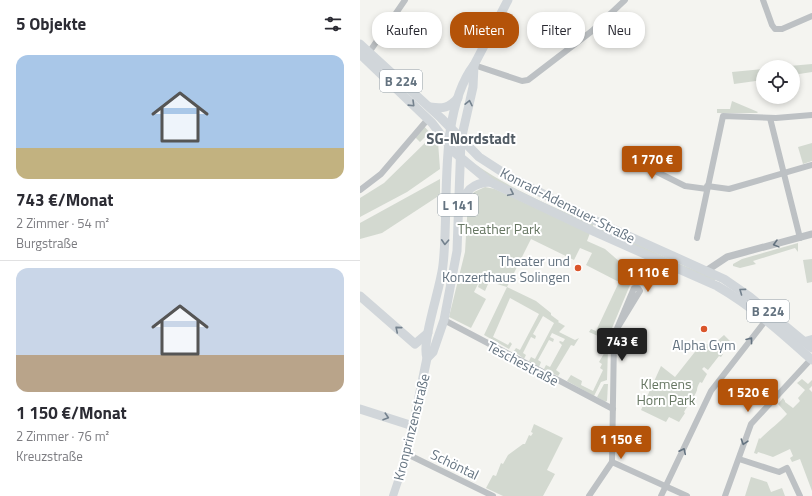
<!DOCTYPE html>
<html lang="de">
<head>
<meta charset="utf-8">
<style>
	body { margin:0; font-family:"Titillium Web",sans-serif; background:#f2f2f3; color:#2b2b33; height:100vh; display:flex; flex-direction:column; font-size:15px; white-space:nowrap }
	* { box-sizing:border-box; margin:0 }
	p { font-size:13px; color:#7c7c81 }
	.icon { flex:none; width:22px; height:22px; fill:none; stroke:currentColor; stroke-width:2; stroke-linecap:round; stroke-linejoin:round }
	.map { position:relative; flex:1; overflow:hidden }
	.drawer { display:flex; flex-direction:column; background:#fff; width:360px }
	.drawer>* { flex:none }
	.hud { position:absolute; left:12px; top:12px; width:380px; height:36px; display:flex; gap:8px }
	.tools { position:absolute; left:396px; top:60px; display:grid; gap:8px }
	.tools a { display:grid; place-items:center; width:44px; height:44px; border-radius:50%; background:#fff; box-shadow:0 2px 6px #0003; font-size:20px }
	.price { position:absolute; translate:-50% -34px; padding:0 9px; border-radius:4px; background:#b45309; color:#fff; font-size:13px; line-height:26px; filter:drop-shadow(0 1px 2px #0008) }
	.price::after { content:''; position:absolute; left:50%; top:24px; width:12px; height:9px; margin-left:-6px; background:inherit; clip-path:polygon(0 0,100% 0,50% 100%) }
	.price.active { background:#222; color:#fff }
	ul { padding:0; list-style:none }
	li { display:grid; align-content:center; gap:8px; height:212px; padding:0 16px }
	li+li { border-top:1px solid #e1e1e2 }
	li span { display:grid; place-items:center; height:124px; border-radius:12px; color:#555 }
	li>.icon { margin-inline-start:auto }
	span .icon { width:72px; height:72px; fill:#fffc; stroke-width:1 }
	li b { font-size:17px }
	h2 { display:flex; justify-content:space-between; align-items:center; height:48px; padding:0 16px; font-size:17px }
	.tag { padding:0 14px; border-radius:16px; background:#fff; box-shadow:0 2px 6px #0003; font-size:14px; line-height:36px }
	.tag.active { background:#b45309; color:#fff }
	main { display:flex; flex:1; min-height:0 }
	.map>svg:first-child { display:block }
</style>
</head>
<body>
<main>
<section class="drawer">
<h2>5 Objekte<svg class="icon" aria-label="filters" viewBox="0 0 24 24"><path d="M4 7h16M4 17h16"/><circle cx="9" cy="7" r="2"/><circle cx="15" cy="17" r="2"/></svg></h2>
<ul>
<li><span style="background:linear-gradient(#a9c7e8 75%,#c2b280 0)"><svg class="icon" aria-label="home" viewBox="0 0 24 24"><path d="M3 11l9-7 9 7M6 9v11h12V9"/></svg></span><div><b>743 €/Monat</b><p>2 Zimmer · 54 m²</p><p>Burgstraße</p></div></li>
<li><span style="background:linear-gradient(#c9d6e8 70%,#b9a48a 0)"><svg class="icon" aria-label="home" viewBox="0 0 24 24"><path d="M3 11l9-7 9 7M6 9v11h12V9"/></svg></span><div><b>1 150 €/Monat</b><p>2 Zimmer · 76 m²</p><p>Kreuzstraße</p></div></li>
</ul>
</section>
<div class="map">
<svg width="452" height="496" viewBox="0 0 452 496">
	<rect width="100%" height="100%" fill="#f4f4f0"/>
	<g fill="#d3d9d0">
		<path d="M 452,64 L 452,72 L 433,75 L 433,67 L 418,67 Z"/>
		<path d="M 403,69 L 403,80 L 374,84 L 372,72 Z"/>
		<path d="M 372,101 L 398,112 L 397,113 L 357,113 L 357,109 L 370,109 Z"/>
		<path d="M 63,125 L 78,142 L 80,169 L 47,192 L 0,217 L 0,198 L 24,183 L 68,140 L 65,137 L 60,142 L 54,136 Z"/>
		<path d="M 452,143 L 452,161 L 443,164 L 438,147 Z"/>
		<path d="M 115,164 C 151,189 192,207 234,224 L 232,227 L 133,180 Z"/>
		<path d="M 80,179 L 80,195 L 22,233 L 0,239 L 0,223 Z"/>
		<path d="M 125,187 L 135,189 L 230,233 L 227,241 L 245,249 L 260,262 L 294,278 L 289,286 L 270,285 L 247,340 L 229,332 L 231,329 L 236,331 L 259,282 L 226,265 L 232,253 L 220,248 L 214,260 L 171,239 L 147,287 L 137,284 L 138,282 L 135,281 L 128,284 L 125,291 L 118,287 L 119,284 L 118,284 L 114,292 L 126,299 L 111,328 L 89,317 L 105,252 L 108,202 L 114,192 Z"/>
		<path d="M 239,226 L 322,265 L 356,278 L 354,282 L 237,230 Z"/>
		<path d="M 438,243 L 438,252 L 435,248 L 393,261 L 396,264 L 380,268 L 373,266 L 373,264 L 382,259 Z"/>
		<path d="M 452,259 L 452,282 L 447,283 L 443,260 Z"/>
		<path d="M 147,287 L 176,301 L 191,313 L 191,315 L 199,321 L 198,322 L 205,326 L 199,332 L 215,340 L 219,338 L 214,346 L 211,345 L 196,370 L 200,373 L 198,376 L 184,369 L 186,365 L 190,367 L 202,345 L 199,342 L 200,341 L 203,342 L 205,339 L 192,333 L 190,337 L 194,339 L 193,342 L 189,340 L 178,360 L 181,362 L 179,367 L 169,361 L 171,357 L 175,359 L 194,323 L 183,316 L 173,334 L 176,336 L 175,339 L 171,337 L 163,353 L 166,355 L 164,359 L 154,351 L 156,348 L 160,350 L 179,314 L 150,298 L 133,337 L 148,345 L 150,342 L 152,344 L 149,349 L 124,335 Z"/>
		<path d="M 364,335 L 370,341 L 365,348 L 358,342 L 354,347 L 363,354 L 361,357 L 359,356 L 348,370 L 344,367 L 342,369 L 347,374 L 342,383 L 340,382 C 338,385 337,388 337,390 C 335,396 328,405 324,412 L 325,413 L 319,422 L 309,417 L 306,422 L 281,410 L 301,366 L 315,377 L 338,348 L 336,344 L 354,344 Z"/>
		<path d="M 242,342 L 247,345 L 248,349 L 247,380 L 241,382 L 234,396 L 207,381 L 211,375 L 222,381 L 221,385 L 233,391 L 243,370 L 240,368 L 242,364 L 239,362 L 246,350 L 240,346 Z"/>
		<path d="M 442,379 L 448,384 L 452,380 L 452,386 L 449,389 L 452,392 L 452,491 L 440,459 L 432,462 L 430,458 L 433,456 L 430,449 L 413,457 L 398,452 L 397,454 L 394,453 L 399,438 L 400,439 C 410,429 418,424 427,414 L 418,404 L 423,398 L 425,401 L 425,402 L 433,408 L 440,401 L 438,398 L 445,390 L 437,383 Z"/>
		<path d="M 244,384 L 248,384 L 247,401 L 245,402 L 237,397 Z"/>
		<path d="M 174,424 L 203,438 L 187,470 L 195,474 L 183,496 L 143,496 L 126,488 L 133,475 L 136,476 L 141,463 L 143,464 L 148,455 L 163,444 L 165,444 L 169,435 L 171,436 L 173,433 L 171,432 Z"/>
		<path d="M 391,477 L 407,482 L 411,492 L 422,488 L 425,496 L 385,496 Z"/>
	</g>
	<g fill="none" stroke-linecap="round" stroke-linejoin="round">
		<g stroke="#bdc1c4" stroke-width="6">
			<path d="M 403,0 L 412,25 L 415,29 L 422,29 L 452,16"/>
			<path d="M 10,51 L 45,0"/>
			<path d="M 114,65 L 162,81 L 168,80 L 232,31 L 265,0"/>
			<path d="M 410,118 L 440,238"/>
			<path d="M 267,157 L 325,186 L 347,189"/>
			<path d="M 347,186 L 369,189 L 452,165"/>
			<path d="M 0,190 L 21,174 L 68,119"/>
			<path d="M 337,238 L 363,116 L 416,118 L 452,115"/>
			<path d="M 84,320 L 253,409"/>
			<path d="M 47,454 L 133,496"/>
			<path d="M 379,459 L 419,472 L 427,468 L 440,496"/>
			<path d="M 252,462 L 327,496"/>
			<path d="M 229,496 L 252,462 L 254,339 L 255,332 L 280,291 L 278,288 L 274,288 L 256,331"/>
			<path d="M 301,496 L 351,391 L 406,320"/>
			<path d="M 365,496 L 391,424 L 452,358"/>
		</g>
		<path stroke="#bdc1c4" stroke-width="7" d="M 346,271 L 367,257 L 452,234"/>
		<g stroke="#d1d6da" stroke-width="8">
			<path d="M 439,341 L 445,341 L 452,339"/>
			<path d="M 33,496 L 47,454 L 53,426"/>
		</g>
		<g stroke="#d1d6da" stroke-width="9">
			<path d="M 0,44 L 81,118 L 119,157 L 150,177 L 242,224 L 364,279 L 390,297 L 452,348"/>
			<path d="M 0,54 L 72,123 L 94,152 L 130,182 L 235,232 L 357,286 C 392,306 422,333 452,360"/>
			<path d="M 70,107 C 83,109 89,108 98,98"/>
			<path d="M 103,207 C 104,189 114,183 130,182"/>
			<path d="M 0,296 L 55,344 L 68,333"/>
			<path d="M 67,358 L 73,352 L 84,320 L 97,251 L 101,140 L 113,87 L 114,65"/>
			<path d="M 0,409 L 53,426 L 67,358 C 61,341 81,287 83,265 C 90,206 77,114 114,65 L 148,0"/>
		</g>
	</g>
	<defs><path id="oneway-chevron" d="M-2-3.5L2.5 0L-2 3.5" fill="none" stroke-width="1.6" stroke-linecap="round" stroke-linejoin="round"/></defs>
	<g stroke="#74828e">
		<use href="#oneway-chevron" transform="translate(109 103) rotate(-78)"/>
		<use href="#oneway-chevron" transform="translate(52 104) rotate(44)"/>
		<use href="#oneway-chevron" transform="translate(151 193) rotate(25)"/>
		<use href="#oneway-chevron" transform="translate(85 242) rotate(93)"/>
		<use href="#oneway-chevron" transform="translate(382 291) rotate(-144)"/>
		<use href="#oneway-chevron" transform="translate(38 329) rotate(-140)"/>
		<use href="#oneway-chevron" transform="translate(26 417) rotate(18)"/>
	</g>
	<g stroke="#647380">
		<use href="#oneway-chevron" transform="translate(416 244) rotate(165)"/>
		<use href="#oneway-chevron" transform="translate(390 340) rotate(-52)"/>
		<use href="#oneway-chevron" transform="translate(384 442) rotate(108)"/>
		<use href="#oneway-chevron" transform="translate(323 451) rotate(-64)"/>
	</g>
	<g fill="#da552b" stroke="#fff" stroke-width="1.5">
		<circle cx="218" cy="268" r="4"/>
		<circle cx="344" cy="329" r="4"/>
	</g>
	<g text-anchor="middle" dominant-baseline="central" stroke-width="4" stroke-linejoin="round" paint-order="stroke">
		<g fill="#fff" stroke="#929da6" stroke-width="1">
			<rect x="20" y="70" width="42" height="22" rx="3"/>
			<rect x="78" y="194" width="40" height="22" rx="3"/>
			<rect x="387" y="300" width="42" height="22" rx="3"/>
		</g>
		<g font-size="13" font-weight="bold" fill="#647380">
			<text x="41" y="81">B 224</text>
			<text x="98" y="205">L 141</text>
			<text x="408" y="311">B 224</text>
		</g>
		<g font-size="14" fill="#647380" stroke="#fff">
			<text transform="translate(208 205) rotate(27)">Konrad-Adenauer-Straße</text>
			<text transform="translate(163 363) rotate(28)">Teschestraße</text>
			<text transform="translate(51 427) rotate(-76)">Kronprinzenstraße</text>
			<text transform="translate(95 464) rotate(26)">Schöntal</text>
		</g>
		<g font-size="14" fill="#677763" stroke="#fff">
			<text x="139" y="228">Theather Park</text>
			<text x="306" y="383">Klemens<tspan x="306" dy="16">Horn Park</tspan></text>
		</g>
		<g font-size="14" fill="#647380" stroke="#fff" text-anchor="end">
			<text x="210" y="260">Theater und<tspan x="210" dy="16">Konzerthaus Solingen</tspan></text>
			<text x="344" y="344" text-anchor="middle">Alpha Gym</text>
		</g>
		<g font-size="15" font-weight="bold" fill="#525c65" stroke="#fff">
			<text x="111" y="138">SG-Nordstadt</text>
		</g>
	</g>
</svg>
<div class="tools">
<a><svg class="icon" aria-label="locate" viewBox="0 0 24 24"><circle cx="12" cy="12" r="6"/><path d="M12 2v4M12 18v4M2 12h4M18 12h4"/></svg></a>
</div>
<b class="price" style="left:292px;top:180px">1 770 €</b>
<b class="price" style="left:288px;top:293px">1 110 €</b>
<b class="price active" style="left:262px;top:362px">743 €</b>
<b class="price" style="left:388px;top:413px">1 520 €</b>
<b class="price" style="left:261px;top:460px">1 150 €</b>
<div class="hud">
<a class="tag">Kaufen</a>
<a class="tag active">Mieten</a>
<a class="tag">Filter</a>
<a class="tag">Neu</a>
</div>
</div>
</main>
</body>
</html>
